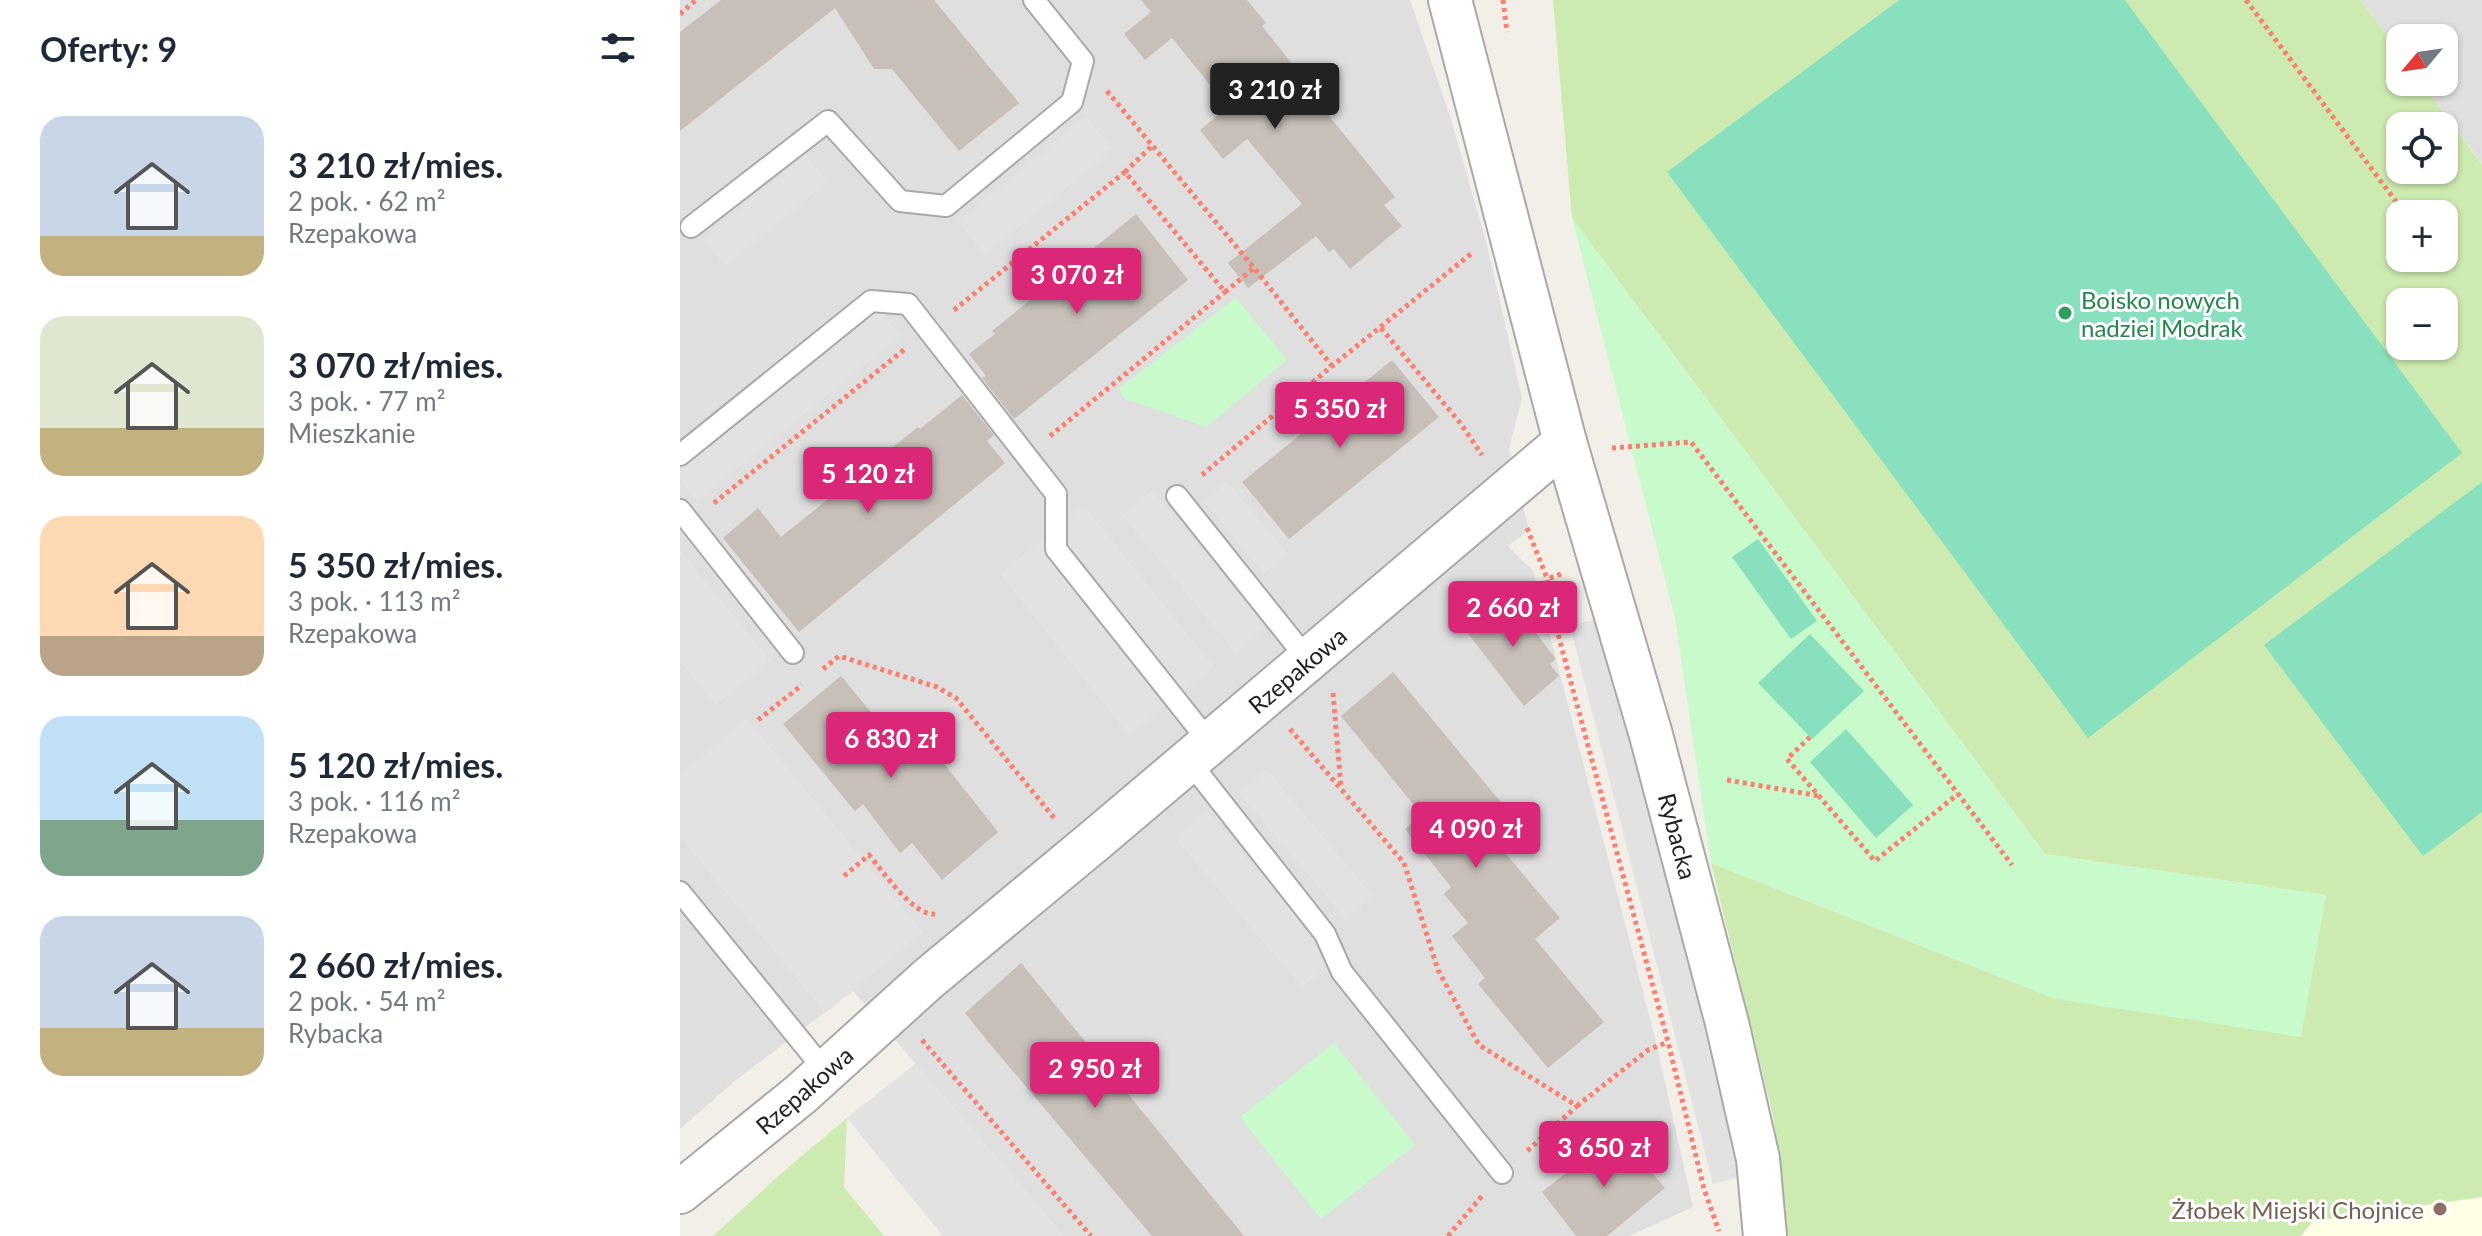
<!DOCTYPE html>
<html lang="pl">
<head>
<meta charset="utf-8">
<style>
	body { margin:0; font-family:Lato,sans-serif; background:#f2f2f3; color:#1f2937; height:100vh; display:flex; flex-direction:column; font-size:30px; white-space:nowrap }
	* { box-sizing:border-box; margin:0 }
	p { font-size:26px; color:#747a83 }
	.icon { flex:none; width:44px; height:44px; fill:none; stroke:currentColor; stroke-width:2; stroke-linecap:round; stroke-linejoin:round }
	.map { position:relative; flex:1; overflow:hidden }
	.sheet { display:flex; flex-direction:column; background:#fff; width:680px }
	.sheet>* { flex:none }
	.needle { width:52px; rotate:241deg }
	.controls { position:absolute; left:1706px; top:24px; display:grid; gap:16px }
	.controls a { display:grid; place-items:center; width:72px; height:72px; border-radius:16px; background:#fff; box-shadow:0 2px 6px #0004; font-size:40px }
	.price { position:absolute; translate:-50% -68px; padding:0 18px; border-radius:8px; background:#db2777; color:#fff; font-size:26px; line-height:52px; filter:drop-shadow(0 2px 4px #0008) }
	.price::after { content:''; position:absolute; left:50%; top:48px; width:24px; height:18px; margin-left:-12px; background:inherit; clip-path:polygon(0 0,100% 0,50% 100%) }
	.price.on { background:#222; color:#fff }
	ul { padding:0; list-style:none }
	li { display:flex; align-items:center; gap:24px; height:200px; padding:0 40px }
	li span { display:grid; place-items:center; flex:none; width:224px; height:160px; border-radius:24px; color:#555 }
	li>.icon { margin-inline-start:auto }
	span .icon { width:96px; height:96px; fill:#fffc; stroke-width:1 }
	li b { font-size:34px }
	h2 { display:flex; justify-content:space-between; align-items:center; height:96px; padding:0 40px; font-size:34px }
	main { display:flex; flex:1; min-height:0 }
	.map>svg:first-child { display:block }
</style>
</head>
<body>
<main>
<section class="sheet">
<h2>Oferty: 9<svg class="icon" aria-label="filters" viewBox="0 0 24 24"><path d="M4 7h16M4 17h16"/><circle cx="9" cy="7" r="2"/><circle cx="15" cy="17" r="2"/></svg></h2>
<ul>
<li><span style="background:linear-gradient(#c9d6e8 75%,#c2b280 0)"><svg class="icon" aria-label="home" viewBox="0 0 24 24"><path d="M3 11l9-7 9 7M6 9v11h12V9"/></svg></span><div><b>3 210 zł/mies.</b><p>2 pok. · 62 m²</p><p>Rzepakowa</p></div></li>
<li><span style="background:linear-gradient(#dfe7d0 70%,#c2b280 0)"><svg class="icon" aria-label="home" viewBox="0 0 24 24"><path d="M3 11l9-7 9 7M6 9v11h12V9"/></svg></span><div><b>3 070 zł/mies.</b><p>3 pok. · 77 m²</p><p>Mieszkanie</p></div></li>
<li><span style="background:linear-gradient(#ffd9b3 75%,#b9a48a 0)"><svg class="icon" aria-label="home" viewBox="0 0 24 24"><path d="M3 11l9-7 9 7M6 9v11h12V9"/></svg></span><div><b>5 350 zł/mies.</b><p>3 pok. · 113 m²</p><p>Rzepakowa</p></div></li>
<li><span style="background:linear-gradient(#bfe0f5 65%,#7fa58c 0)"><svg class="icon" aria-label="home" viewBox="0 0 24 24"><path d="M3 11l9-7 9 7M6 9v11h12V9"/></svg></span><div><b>5 120 zł/mies.</b><p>3 pok. · 116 m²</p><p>Rzepakowa</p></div></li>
<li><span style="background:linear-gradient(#c9d6e8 70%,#c2b280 0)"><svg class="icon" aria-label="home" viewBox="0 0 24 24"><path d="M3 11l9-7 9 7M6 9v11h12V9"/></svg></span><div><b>2 660 zł/mies.</b><p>2 pok. · 54 m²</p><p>Rybacka</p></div></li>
</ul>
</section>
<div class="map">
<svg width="1802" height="1236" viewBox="0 0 1802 1236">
	<rect width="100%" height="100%" fill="#f2efe9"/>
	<g fill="#e0dfdf">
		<path d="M 0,0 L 730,0 L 770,116 L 807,245 L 842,398 L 829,449 L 849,530 L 828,546 L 853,571 L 975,1038 L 1013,1207 L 949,1236 L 384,1236 L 173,991 L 56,1080 L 0,1129 Z"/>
		<path d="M 1680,0 L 1802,0 L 1802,163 L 1741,82 L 1764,82 L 1764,38 L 1720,38 L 1720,53 Z"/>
	</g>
	<path fill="#ffffe5" d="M 1802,1197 L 1802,1236 L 1621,1236 L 1633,1221 Z"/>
	<g fill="#cdebb0" fill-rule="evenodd">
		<path d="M 873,0 L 1219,0 L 987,173 L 1782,454 L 1445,0 L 1680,0 L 1720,53 L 1720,82 L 1741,82 L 1802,164 L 1802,1197 L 1633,1221 L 1621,1236 L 1103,1236 L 1094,1120 L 1031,863 L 1376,999 L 1645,895 L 1365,854 L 892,218 ZM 1720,126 L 1764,126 L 1764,170 L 1720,170 ZM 1720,214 L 1764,214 L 1764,258 L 1720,258 ZM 1720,302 L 1764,302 L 1764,346 L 1720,346 Z"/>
		<path d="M 167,1118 L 164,1187 L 204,1236 L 33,1236 L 105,1170 Z"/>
	</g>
	<g fill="#c8facc">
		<path d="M 892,218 L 1365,854 L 1646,895 L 1621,1037 L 1376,999 L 1031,863 L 995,618 Z"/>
		<path d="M 556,298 L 607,360 L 526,427 L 445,399 L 438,389 Z"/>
		<path d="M 654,1043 L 735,1145 L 641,1219 L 560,1117 Z"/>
	</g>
	<g fill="#88e0be">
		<path d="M 1219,0 L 1445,0 L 1782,453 L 1408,738 L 987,172 Z"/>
		<path d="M 1802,482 L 1802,812 L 1743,856 L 1584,645 Z"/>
		<path d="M 1078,539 L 1137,621 L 1111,639 L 1052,557 Z"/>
		<path d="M 1130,634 L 1184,691 L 1132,739 L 1078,683 Z"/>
		<path d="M 1166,729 L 1233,805 L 1196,838 L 1130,762 Z"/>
	</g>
	<g fill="#e2e2e2">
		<path d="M 406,117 L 433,149 L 305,255 L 278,222 Z"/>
		<path d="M 125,155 L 148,181 L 45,266 L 22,239 Z"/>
		<path d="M 200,310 L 220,336 L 17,501 L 0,480 L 0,472 Z"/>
		<path d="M 547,482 L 608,554 L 584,574 L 524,502 Z"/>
		<path d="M 472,490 L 586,628 L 555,653 L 442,515 Z"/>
		<path d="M 404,506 L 534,667 L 449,735 L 320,574 Z"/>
		<path d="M 0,550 L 90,660 L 36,705 L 0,661 Z"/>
		<path d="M 922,618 L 1064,1176 L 1033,1184 L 890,626 Z"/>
		<path d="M 67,719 L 243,932 L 145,1013 L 0,837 L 0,775 Z"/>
		<path d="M 587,770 L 693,896 L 666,919 L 559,793 Z"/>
		<path d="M 527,811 L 653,961 L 622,987 L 495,838 Z"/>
		<path d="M 236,1063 L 384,1236 L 263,1236 L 167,1118 Z"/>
	</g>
	<g fill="#c7bfb8">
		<path d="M 41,0 L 254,0 L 339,103 L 279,151 L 212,69 L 194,69 L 155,8 L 0,131 L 0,32 Z"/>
		<path d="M 461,0 L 567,0 L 586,23 L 582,26 L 639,98 L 636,100 L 715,197 L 704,205 L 722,226 L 670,269 L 654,249 L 649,252 L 636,236 L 568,288 L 548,263 L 622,204 L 567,139 L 543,159 L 531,144 L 520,130 L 548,107 L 492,38 L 465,60 L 444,34 L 471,12 Z"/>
		<path d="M 456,214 L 508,280 L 334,419 L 302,378 L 306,376 L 289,354 L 315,334 L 312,331 Z"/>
		<path d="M 712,360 L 759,417 L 609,539 L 562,482 Z"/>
		<path d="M 282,395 L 314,435 L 307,441 L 325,463 L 119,632 L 43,538 L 78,508 L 101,537 L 238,427 L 240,429 Z"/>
		<path d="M 824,592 L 876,659 L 870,664 L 879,676 L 844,706 L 783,627 Z"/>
		<path d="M 713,672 L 843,829 L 820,847 L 880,918 L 855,939 L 924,1022 L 868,1068 L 798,984 L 805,978 L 772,936 L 788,923 L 764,894 L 771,887 L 725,829 L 742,815 L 661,716 Z"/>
		<path d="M 161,676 L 229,758 L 247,742 L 318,832 L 262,880 L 232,843 L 220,853 L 183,804 L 175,811 L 103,724 Z"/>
		<path d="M 341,963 L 564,1236 L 472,1236 L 310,1044 L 285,1013 Z"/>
		<path d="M 938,1131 L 985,1188 L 927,1236 L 896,1236 L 862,1192 Z"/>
	</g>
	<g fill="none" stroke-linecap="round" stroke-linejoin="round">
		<g stroke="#a9a9a9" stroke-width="24">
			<g id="service">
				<path d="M 11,227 L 148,121 L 220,201 L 266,206 L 392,102 L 403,61 L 354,0"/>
				<path d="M 0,455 L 191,301 L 228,304 L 376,494 L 376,549 L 530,743"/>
				<path d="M 497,496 L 628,660"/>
				<path d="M 0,510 L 113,653"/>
				<path d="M 509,761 L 645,934 L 662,972 L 822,1173"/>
				<path d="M 0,892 L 146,1072"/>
			</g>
		</g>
		<g stroke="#a9a9a9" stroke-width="46">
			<g id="minor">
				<path d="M 885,442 L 971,735 L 1047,1023 L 1078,1159 L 1085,1236"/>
				<path d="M 0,1192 L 121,1094 L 248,979 L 419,837 L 885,442 L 770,0"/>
			</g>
		</g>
		<g stroke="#fa8072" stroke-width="5" stroke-dasharray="4 4" stroke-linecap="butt">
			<path d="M 823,0 L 827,32"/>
			<path d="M 1566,0 L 1723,211"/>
			<path d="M 0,14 L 16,0"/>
			<path d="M 427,91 L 574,268 L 652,366"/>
			<path d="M 445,172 L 473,145"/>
			<path d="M 274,310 L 445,172 L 545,292 L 574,268"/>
			<path d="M 701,328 L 781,424 L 802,455"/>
			<path d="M 370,436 L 545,292"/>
			<path d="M 932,448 L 1011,442 L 1332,865"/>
			<path d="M 522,475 L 652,366 L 792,253"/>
			<path d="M 34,503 L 225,349"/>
			<path d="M 847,528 L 867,578"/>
			<path d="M 881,574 L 867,579 L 879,638 L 988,1042 L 1024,1189 L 1039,1231"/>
			<path d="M 143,669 L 159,656 L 257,687 L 276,698 L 375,819"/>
			<path d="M 653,693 L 661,787"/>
			<path d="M 78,720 L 122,685"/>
			<path d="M 610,729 L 724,863 L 758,970 L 799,1045 L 897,1106 L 846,1152"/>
			<path d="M 1130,737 L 1107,759 L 1195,861 L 1278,794"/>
			<path d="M 1047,780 L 1140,796"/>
			<path d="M 164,876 L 189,855 C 203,871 233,916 255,914"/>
			<path d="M 242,1040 L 411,1236"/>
			<path d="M 897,1106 L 968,1050 L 988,1042"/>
			<path d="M 768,1236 L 802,1196"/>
		</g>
		<use href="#service" stroke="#fff" stroke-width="20"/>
		<use href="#minor" stroke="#fff" stroke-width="42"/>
	</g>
	<circle fill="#2e9e5b" stroke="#fff" stroke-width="3" cx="1385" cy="313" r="8"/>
	<circle fill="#8d6e63" stroke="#fff" stroke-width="3" cx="1760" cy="1209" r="8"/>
	<g text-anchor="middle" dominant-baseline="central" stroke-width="6" stroke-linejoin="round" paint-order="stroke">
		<g font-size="24" fill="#27864d" stroke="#fff" text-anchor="start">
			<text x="1401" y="299">Boisko nowych<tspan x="1401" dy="28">nadziei Modrak</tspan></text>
		</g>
		<g font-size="24" fill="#222" stroke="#fff">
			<text transform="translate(617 670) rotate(-40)">Rzepakowa</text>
			<text transform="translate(998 836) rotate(75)">Rybacka</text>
			<text transform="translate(124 1090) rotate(-41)">Rzepakowa</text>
		</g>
		<g font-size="24" fill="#785e54" stroke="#fff" text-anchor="end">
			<text x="1744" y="1209">Żłobek Miejski Chojnice</text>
		</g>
	</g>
</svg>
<div class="controls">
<a><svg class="needle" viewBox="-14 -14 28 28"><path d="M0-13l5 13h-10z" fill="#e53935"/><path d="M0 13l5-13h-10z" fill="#747a83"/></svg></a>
<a><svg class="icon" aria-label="locate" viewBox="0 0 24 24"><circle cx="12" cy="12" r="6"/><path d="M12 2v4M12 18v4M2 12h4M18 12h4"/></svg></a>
<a>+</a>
<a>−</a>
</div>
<b class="price on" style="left:595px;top:131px">3 210 zł</b>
<b class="price" style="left:397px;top:316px">3 070 zł</b>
<b class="price" style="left:660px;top:450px">5 350 zł</b>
<b class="price" style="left:188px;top:515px">5 120 zł</b>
<b class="price" style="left:833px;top:649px">2 660 zł</b>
<b class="price" style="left:211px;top:780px">6 830 zł</b>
<b class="price" style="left:796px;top:870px">4 090 zł</b>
<b class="price" style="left:415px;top:1110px">2 950 zł</b>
<b class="price" style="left:924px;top:1189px">3 650 zł</b>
</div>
</main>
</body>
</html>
